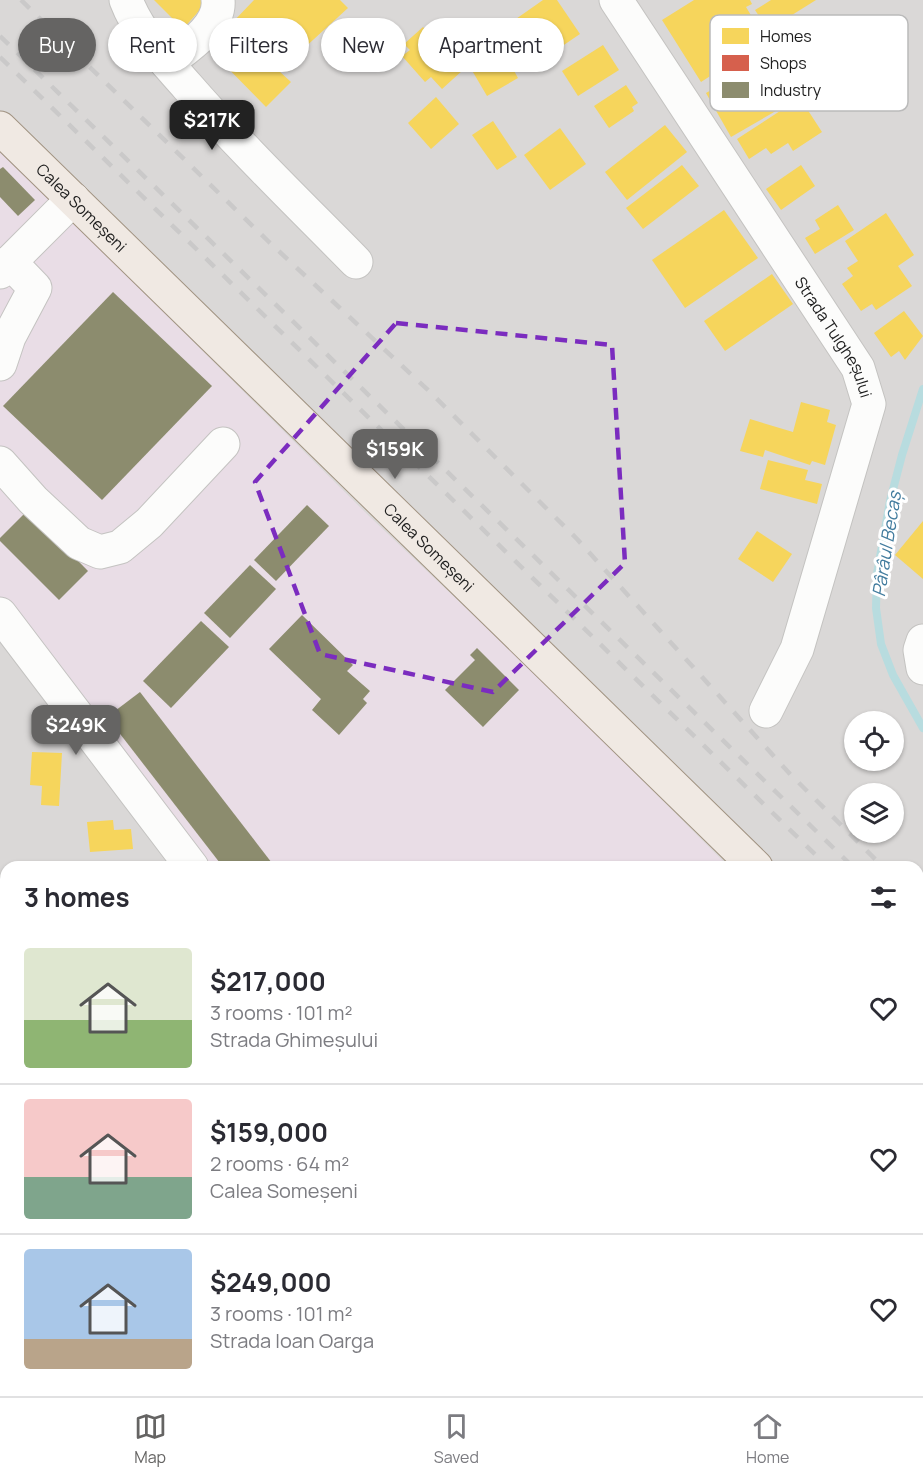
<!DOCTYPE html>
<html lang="en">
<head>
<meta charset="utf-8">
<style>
	body { margin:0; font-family:Manrope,sans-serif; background:#f7f7f7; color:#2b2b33; height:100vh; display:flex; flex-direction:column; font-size:22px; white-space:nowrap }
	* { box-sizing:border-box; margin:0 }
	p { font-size:20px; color:#7c7c81 }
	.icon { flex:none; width:33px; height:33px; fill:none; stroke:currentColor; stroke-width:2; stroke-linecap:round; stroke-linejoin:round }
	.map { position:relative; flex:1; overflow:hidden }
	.sheet { position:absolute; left:0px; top:861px; width:924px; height:536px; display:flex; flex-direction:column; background:#fff; border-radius:18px 18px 0 0; box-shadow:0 2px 4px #0004 }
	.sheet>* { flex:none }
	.guide { position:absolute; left:18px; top:18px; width:600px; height:54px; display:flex; gap:12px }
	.buttons { position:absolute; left:844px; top:711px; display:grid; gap:12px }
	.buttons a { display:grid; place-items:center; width:60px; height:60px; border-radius:50%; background:#fff; box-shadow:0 2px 4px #0004; font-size:30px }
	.price { position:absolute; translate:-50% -51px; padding:0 14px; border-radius:12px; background:#656463; color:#fff; font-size:20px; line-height:39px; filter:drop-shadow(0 2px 3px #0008) }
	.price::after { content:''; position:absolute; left:50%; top:36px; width:18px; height:14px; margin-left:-9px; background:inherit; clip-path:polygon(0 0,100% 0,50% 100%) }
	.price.on { background:#222; color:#fff }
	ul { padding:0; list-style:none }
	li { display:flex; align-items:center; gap:18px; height:150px; padding:0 24px }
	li+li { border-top:2px solid #e1e1e2 }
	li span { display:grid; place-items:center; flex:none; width:168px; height:120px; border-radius:6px; color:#555 }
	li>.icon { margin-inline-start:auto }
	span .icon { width:72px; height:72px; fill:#fffc; stroke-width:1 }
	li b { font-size:26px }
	h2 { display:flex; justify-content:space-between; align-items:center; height:72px; padding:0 24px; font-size:26px }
	.tag { padding:0 21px; border-radius:27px; background:#fff; box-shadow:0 2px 4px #0004; font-size:21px; line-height:54px }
	.tag.on { background:#656463; color:#fff }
	.tabs { display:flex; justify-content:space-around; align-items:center; height:84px; border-top:2px solid #e1e1e2; background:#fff; font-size:16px; color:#7c7c81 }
	.tabs a { display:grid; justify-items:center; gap:3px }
	.tabs .on { color:#656463 }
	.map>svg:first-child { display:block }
</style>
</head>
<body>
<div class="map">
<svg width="923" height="1396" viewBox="0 0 923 1396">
	<rect width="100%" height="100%" fill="#ebe8e5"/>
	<path fill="#dad8d7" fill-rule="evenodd" d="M 0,0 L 923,0 L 923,1396 L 0,1396 ZM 855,722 L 894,722 L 894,760 L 855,760 ZM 855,794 L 894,794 L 894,832 L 855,832 ZM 6,867 L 918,867 L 918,1390 L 6,1390 Z"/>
	<path fill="#e9dde6" d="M 0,150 L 369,516 L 546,684 L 729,867 L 192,867 L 0,614 Z"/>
	<g fill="#f6d55c">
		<path d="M 154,0 L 203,0 L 206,3 L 183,29 Z"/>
		<path d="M 254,0 L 340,0 L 348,8 L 279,71 L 291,82 L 266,107 L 208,48 Z"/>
		<path d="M 543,0 L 557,0 L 580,34 L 527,70 L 500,30 Z"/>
		<path d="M 694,0 L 750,0 L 752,4 L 746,7 L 766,40 L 701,82 L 662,20 Z"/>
		<path d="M 771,0 L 816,0 L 768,30 L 755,10 Z"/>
		<path d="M 423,27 L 463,70 L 442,89 L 431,77 L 425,82 L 402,56 L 410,50 L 404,44 Z"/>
		<path d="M 488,40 L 492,47 L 499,43 L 518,78 L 487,96 L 467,62 L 472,59 L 468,52 Z"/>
		<path d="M 603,45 L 619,70 L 578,96 L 562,71 Z"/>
		<path d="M 788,46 L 814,89 L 731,137 L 706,93 Z"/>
		<path d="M 626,85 L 638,103 L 632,107 L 634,111 L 609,128 L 594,106 Z"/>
		<path d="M 436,97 L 459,124 L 431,149 L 408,123 Z"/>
		<path d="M 800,98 L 822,132 L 793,151 L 788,143 L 771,154 L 766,148 L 749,159 L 737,139 Z"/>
		<path d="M 493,121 L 517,157 L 497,170 L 472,135 Z"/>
		<path d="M 665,125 L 687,152 L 627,200 L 605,172 Z"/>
		<path d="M 560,128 L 586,164 L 550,190 L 524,155 Z"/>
		<path d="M 682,165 L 699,186 L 643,229 L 626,208 Z"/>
		<path d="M 801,165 L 815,186 L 781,210 L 766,189 Z"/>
		<path d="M 838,205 L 854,230 L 815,254 L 805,238 L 820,229 L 815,220 Z"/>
		<path d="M 724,210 L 758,258 L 685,308 L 652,260 Z"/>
		<path d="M 886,213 L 914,255 L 898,266 L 912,286 L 876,310 L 872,304 L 861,311 L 842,284 L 853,276 L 847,268 L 858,261 L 845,241 Z"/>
		<path d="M 772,274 L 793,304 L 725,351 L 704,321 Z"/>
		<path d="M 904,311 L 923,336 L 905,360 L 899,351 L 891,357 L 874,333 Z"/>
		<path d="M 801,402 L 830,410 L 827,422 L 836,425 L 825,465 L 812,461 L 810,465 L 765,450 L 763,457 L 740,451 L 750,419 L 793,432 Z"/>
		<path d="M 768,460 L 808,470 L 805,480 L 822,484 L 817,504 L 760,489 Z"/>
		<path d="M 923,521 L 923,579 L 895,555 Z"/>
		<path d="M 757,531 L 792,554 L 773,582 L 738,559 Z"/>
		<path d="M 32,752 L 62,753 L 59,806 L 41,805 L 42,786 L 30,785 Z"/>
		<path d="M 113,820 L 114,830 L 131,829 L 133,849 L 90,852 L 87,822 Z"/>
		<path d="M 3,971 L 6,971 L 6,1019 L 2,1019 Z"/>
		<rect x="0" y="1025" width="6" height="39"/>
		<path d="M 918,1129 L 923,1135 L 923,1171 L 918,1175 Z"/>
		<rect x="0" y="1135" width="6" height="19"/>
		<path d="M 0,1215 L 6,1216 L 6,1244 L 0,1244 Z"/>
		<path d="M 439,1390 L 465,1390 L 468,1396 L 426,1396 Z"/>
		<path d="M 513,1390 L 565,1390 L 570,1396 L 518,1396 Z"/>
	</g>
	<path fill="#d6604d" d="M 602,1390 L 638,1390 L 632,1396 L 608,1396 Z"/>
	<g fill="#8c8c6e">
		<path d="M 3,167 L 35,200 L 18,216 L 0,197 L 0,169 Z"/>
		<path d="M 113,292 L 212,386 L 102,500 L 3,406 Z"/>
		<path d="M 307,505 L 329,526 L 276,581 L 254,560 Z"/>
		<path d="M 28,510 L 88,571 L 59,600 L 0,541 L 0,538 Z"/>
		<path d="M 250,565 L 276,589 L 230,638 L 204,613 Z"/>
		<path d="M 302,615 L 353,665 L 347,671 L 370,691 L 363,699 L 367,703 L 339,735 L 312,710 L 321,699 L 269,649 Z"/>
		<path d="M 201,621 L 229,647 L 171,708 L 143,681 Z"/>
		<path d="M 477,648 L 519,690 L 483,727 L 445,690 L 475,660 L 470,655 Z"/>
		<path d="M 140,692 L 275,867 L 223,867 L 107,717 Z"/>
	</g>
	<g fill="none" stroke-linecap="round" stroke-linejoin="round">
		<g stroke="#b8dcdf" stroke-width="8">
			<path d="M 923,389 L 902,455 L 890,501 L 877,574 L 876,608 L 881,644 L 893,675 L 923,728"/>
			<path d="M 918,973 L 923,967"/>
			<path d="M 858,1390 L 860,1396"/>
		</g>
		<g stroke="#c4c3c1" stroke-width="35">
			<g id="minor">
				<path d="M 126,0 C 138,32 164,60 187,86 C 240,147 299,204 356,262"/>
				<path id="s1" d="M 616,0 L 858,368 L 869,404 L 797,649 L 766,711"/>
				<path d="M 167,63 C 185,49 221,27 218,0"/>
				<path d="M 0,272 L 73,199"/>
				<path d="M 0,364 L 9,337 L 35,288 L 10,262"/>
				<path d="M 0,463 L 33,500 L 79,543 L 100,552 L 120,547 L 149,523 L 223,444"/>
				<path d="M 0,614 L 192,867"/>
				<path d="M 923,641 L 920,650 L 923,668"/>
				<path d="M 0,1094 L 6,1094"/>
				<path d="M 697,1390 L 701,1396"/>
				<path d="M 263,1396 L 263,1390"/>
				<path d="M 307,1396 L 329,1390"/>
			</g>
		</g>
		<g stroke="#a19382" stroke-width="35">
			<g id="major">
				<path id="s2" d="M 0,128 L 756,867"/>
				<path d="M 918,1023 L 923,1028"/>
			</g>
		</g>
		<use href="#minor" stroke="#fcfcfb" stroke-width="33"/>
		<use href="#major" stroke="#f0e9e3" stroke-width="33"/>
		<g stroke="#cac9c9" stroke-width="4.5" stroke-dasharray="12 12" stroke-linecap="butt">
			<path d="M 21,0 L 269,242 L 429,391 L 577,539 L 790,774 L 883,867"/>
			<path d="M 0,36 L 853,867"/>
			<path d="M 0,57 L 828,867"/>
			<path d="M 918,903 L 923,908"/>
			<path d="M 918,931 L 923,935"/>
			<path d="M 918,955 L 923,960"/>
		</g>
	</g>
	<path fill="none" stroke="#7b2cbf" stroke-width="4.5" stroke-dasharray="12 8" stroke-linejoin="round" d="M 396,323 L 612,345 L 625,563 L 493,692 L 320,654 L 255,482 Z"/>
	<g text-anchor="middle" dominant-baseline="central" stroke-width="6" stroke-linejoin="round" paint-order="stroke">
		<g font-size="16" fill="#1d1d1d" stroke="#fff">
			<text stroke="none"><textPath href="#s2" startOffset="114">Calea Someșeni</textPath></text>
			<text stroke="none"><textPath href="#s1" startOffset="402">Strada Tulgheșului</textPath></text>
			<text stroke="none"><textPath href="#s2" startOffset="600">Calea Someșeni</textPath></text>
		</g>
		<g font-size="18" font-style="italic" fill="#427c9e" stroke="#fff">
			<text transform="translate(886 544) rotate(-81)">Pârâul Becaș</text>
		</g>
	</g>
	<rect x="710" y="15" width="198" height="96" rx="9" fill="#fff" stroke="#bbb" stroke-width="1.5"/>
	<rect x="722" y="28" width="27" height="16" fill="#f6d55c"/>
	<rect x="722" y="55" width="27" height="16" fill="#d6604d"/>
	<rect x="722" y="82" width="27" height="16" fill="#8c8c6e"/>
	<g font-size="16" fill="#1d1d1d">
		<text x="760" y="42">Homes</text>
		<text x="760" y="69">Shops</text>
		<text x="760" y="96">Industry</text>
	</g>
</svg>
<div class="buttons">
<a><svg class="icon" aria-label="locate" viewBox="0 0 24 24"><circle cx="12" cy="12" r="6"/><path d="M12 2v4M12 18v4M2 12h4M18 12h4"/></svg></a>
<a><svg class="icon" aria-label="layers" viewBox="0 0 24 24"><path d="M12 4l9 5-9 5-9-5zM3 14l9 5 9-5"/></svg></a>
</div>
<b class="price on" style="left:212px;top:151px">$217K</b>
<b class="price" style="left:395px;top:480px">$159K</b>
<b class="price" style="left:76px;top:756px">$249K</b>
<div class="guide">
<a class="tag on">Buy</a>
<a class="tag">Rent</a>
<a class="tag">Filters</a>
<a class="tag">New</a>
<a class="tag">Apartment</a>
</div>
<section class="sheet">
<h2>3 homes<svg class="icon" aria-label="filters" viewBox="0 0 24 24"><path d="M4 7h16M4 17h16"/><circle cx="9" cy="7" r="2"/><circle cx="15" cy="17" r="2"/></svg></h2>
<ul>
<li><span style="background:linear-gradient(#dfe7d0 60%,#8fb573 0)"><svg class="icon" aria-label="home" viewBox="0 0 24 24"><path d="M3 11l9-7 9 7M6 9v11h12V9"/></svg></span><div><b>$217,000</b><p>3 rooms · 101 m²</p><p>Strada Ghimeșului</p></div><svg class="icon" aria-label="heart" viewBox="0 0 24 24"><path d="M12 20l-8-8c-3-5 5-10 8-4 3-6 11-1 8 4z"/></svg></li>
<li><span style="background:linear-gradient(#f6c9c9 65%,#7fa58c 0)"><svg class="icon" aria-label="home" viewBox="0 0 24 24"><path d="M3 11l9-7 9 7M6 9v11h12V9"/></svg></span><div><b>$159,000</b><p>2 rooms · 64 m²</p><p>Calea Someșeni</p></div><svg class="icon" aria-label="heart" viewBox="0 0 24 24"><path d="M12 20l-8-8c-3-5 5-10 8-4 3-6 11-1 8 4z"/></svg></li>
<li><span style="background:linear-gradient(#a9c7e8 75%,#b9a48a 0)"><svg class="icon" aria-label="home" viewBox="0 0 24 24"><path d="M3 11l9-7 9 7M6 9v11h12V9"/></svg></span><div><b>$249,000</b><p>3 rooms · 101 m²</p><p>Strada Ioan Oarga</p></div><svg class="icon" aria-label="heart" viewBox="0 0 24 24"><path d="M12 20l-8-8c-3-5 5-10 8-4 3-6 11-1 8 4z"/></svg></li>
</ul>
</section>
</div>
<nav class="tabs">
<a class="on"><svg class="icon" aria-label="map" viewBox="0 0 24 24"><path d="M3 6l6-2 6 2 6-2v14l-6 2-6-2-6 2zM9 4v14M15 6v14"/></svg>Map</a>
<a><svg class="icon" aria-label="saved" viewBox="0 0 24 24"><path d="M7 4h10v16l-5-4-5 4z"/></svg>Saved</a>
<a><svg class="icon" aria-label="home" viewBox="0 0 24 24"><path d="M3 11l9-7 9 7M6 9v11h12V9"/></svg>Home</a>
</nav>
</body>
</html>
